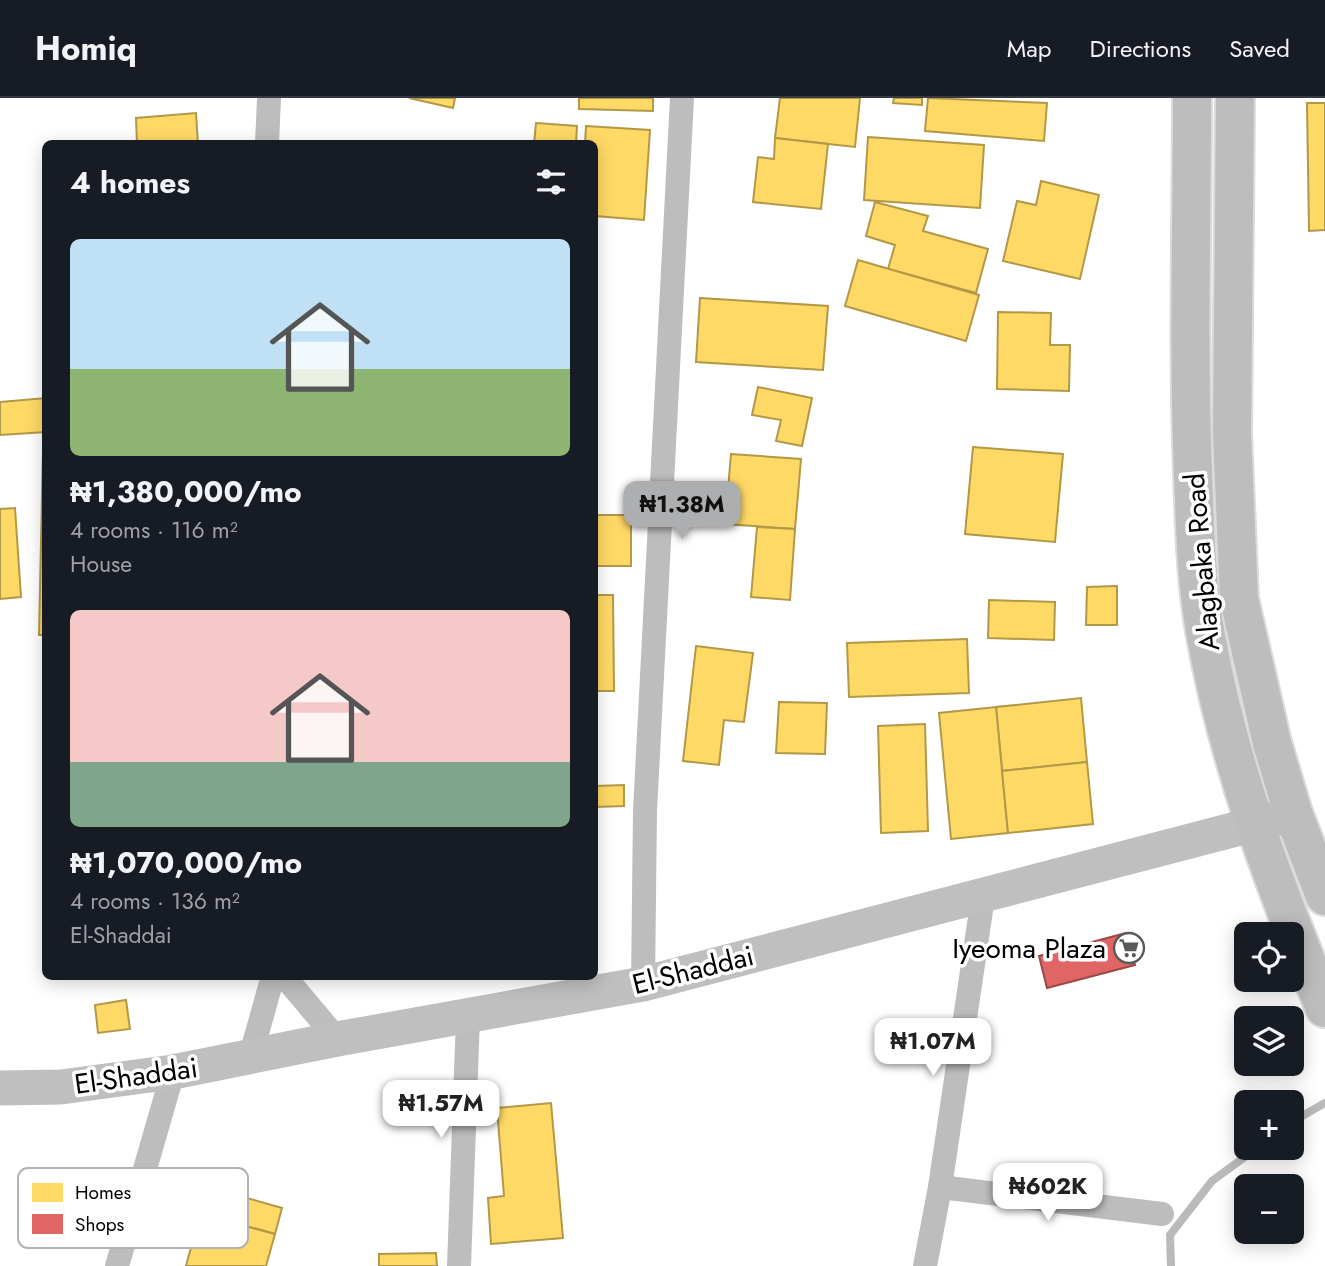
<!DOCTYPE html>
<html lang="en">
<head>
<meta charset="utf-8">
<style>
	body { margin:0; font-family:Jost,sans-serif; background:#242831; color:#f1f3f6; height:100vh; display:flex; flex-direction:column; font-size:26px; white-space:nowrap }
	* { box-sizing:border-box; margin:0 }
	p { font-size:23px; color:#9ea1a6 }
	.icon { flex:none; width:38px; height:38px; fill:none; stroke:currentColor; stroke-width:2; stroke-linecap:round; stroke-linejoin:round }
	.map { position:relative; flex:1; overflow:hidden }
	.details { position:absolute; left:42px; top:42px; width:556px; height:840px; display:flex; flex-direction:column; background:#171b24; border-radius:10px; box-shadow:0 4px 18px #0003 }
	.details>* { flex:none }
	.controls { position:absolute; left:1234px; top:824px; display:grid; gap:14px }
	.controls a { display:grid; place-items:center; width:70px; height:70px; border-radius:10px; background:#171b24; box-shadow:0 4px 18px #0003; font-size:35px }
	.price { position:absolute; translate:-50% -60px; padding:0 16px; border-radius:14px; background:#fff; color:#222; font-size:23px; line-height:46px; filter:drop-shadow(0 2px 4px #0008) }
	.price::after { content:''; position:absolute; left:50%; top:42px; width:21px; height:16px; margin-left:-10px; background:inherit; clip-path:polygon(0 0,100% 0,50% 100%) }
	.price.active { background:#adaeaf; color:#111 }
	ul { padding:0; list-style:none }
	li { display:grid; align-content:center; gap:14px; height:371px; padding:0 28px }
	li span { display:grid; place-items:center; height:217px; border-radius:10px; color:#555 }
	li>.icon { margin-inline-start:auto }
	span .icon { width:126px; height:126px; fill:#fffc; stroke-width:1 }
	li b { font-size:30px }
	h2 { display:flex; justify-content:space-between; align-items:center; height:84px; padding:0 28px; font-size:30px }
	header { display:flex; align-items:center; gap:42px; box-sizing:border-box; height:98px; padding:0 35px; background:#171b24; border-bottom:2px solid #363941 }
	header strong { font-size:33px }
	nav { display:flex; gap:38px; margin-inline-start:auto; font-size:24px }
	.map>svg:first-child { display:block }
</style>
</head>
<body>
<header>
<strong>Homiq</strong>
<nav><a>Map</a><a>Directions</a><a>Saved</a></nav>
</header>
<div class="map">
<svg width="1325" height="1168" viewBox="0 0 1325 1168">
	<rect width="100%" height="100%" fill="#fff"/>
	<g fill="#ffd966" stroke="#b29847" stroke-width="2">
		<path d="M 409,0 L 455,0 L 453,10 Z"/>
		<path d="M 579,0 L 653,0 L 653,13 L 579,11 Z"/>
		<path d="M 780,0 L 860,0 L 855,49 L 775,40 Z"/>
		<path d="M 894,0 L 922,0 L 922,7 L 893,5 Z"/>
		<path d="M 928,0 L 1047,5 L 1044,43 L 925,33 Z"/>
		<path d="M 1307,5 L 1325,5 L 1325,132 L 1309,133 Z"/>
		<path d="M 196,15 L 198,46 L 137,46 L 136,20 Z"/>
		<path d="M 536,25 L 577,28 L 576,46 L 534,46 Z"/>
		<path d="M 586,28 L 650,32 L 644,122 L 595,118 L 595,46 L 585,46 Z"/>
		<path d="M 868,39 L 984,47 L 980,110 L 864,102 Z"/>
		<path d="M 775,40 L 828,46 L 821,111 L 753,104 L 758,59 L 774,61 Z"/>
		<path d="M 1041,83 L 1099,97 L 1080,181 L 1003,163 L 1017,103 L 1036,107 Z"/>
		<path d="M 875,104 L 928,118 L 923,133 L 988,151 L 976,195 L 888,171 L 895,147 L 866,138 Z"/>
		<path d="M 858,162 L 979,197 L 966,243 L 845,208 Z"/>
		<path d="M 700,200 L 828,208 L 823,272 L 696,264 Z"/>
		<path d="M 998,214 L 1051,215 L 1050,247 L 1070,247 L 1069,293 L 997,291 Z"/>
		<path d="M 758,289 L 812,300 L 802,348 L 776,343 L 781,322 L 752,317 Z"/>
		<path d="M 46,300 L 46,334 L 0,337 L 0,304 Z"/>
		<path d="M 973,349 L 1063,356 L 1055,444 L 965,436 Z"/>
		<path d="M 43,352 L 46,352 L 46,537 L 39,537 Z"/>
		<path d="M 731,356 L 801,361 L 795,431 L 725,426 Z"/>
		<path d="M 15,410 L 21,499 L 0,501 L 0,411 Z"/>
		<rect x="595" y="417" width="36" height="51"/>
		<path d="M 757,429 L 795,431 L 790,502 L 751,499 Z"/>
		<path d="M 1117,488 L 1117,527 L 1086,527 L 1087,489 Z"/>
		<path d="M 595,497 L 613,497 L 614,593 L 595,593 Z"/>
		<path d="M 989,502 L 1055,504 L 1054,542 L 988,540 Z"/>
		<path d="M 967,541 L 969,595 L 849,599 L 847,545 Z"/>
		<path d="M 696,548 L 753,555 L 744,624 L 724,622 L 719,667 L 683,663 Z"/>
		<path d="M 1081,600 L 1087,664 L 1002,673 L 996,609 Z"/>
		<path d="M 779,604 L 827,605 L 825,656 L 776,655 Z"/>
		<path d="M 996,609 L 1008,735 L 951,741 L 939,615 Z"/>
		<path d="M 925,626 L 928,733 L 881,735 L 878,628 Z"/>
		<path d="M 1087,664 L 1093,726 L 1008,735 L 1002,673 Z"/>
		<path d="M 595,681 L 595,688 L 624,687 L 624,708 L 595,709 Z"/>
		<path d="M 126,902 L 130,931 L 98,935 L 95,907 Z"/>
		<path d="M 551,1005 L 563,1140 L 491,1146 L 488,1100 L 504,1098 L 497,1010 Z"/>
		<path d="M 240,1098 L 282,1110 L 275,1136 L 232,1124 Z"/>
		<path d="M 200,1116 L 275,1136 L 266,1168 L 186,1168 Z"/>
		<path d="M 436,1155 L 437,1168 L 379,1168 L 379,1156 Z"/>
	</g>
	<path fill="#e06666" stroke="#9d4747" stroke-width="2" d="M 1126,835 L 1135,867 L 1047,890 L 1039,858 Z"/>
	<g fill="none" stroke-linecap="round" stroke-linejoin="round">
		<g stroke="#bababa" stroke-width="8">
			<path d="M 1292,1024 L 1325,1005"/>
			<path d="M 1171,1168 L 1170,1137 L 1212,1083 L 1257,1050"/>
		</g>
		<g stroke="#dbdbdb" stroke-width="42">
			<g id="primary">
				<path d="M 1192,0 C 1192,125 1188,250 1193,375 C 1195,429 1196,485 1206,538 C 1229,667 1275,789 1325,910"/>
				<path d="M 1235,0 L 1232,336 L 1239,501 L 1272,645 L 1293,715 L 1325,798"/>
			</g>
		</g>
		<g stroke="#bdbdbd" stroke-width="24">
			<path d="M 267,46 L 269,0"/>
			<path d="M 284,878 L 337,941"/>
			<path d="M 643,886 L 645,713 L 682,0"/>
			<path d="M 250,960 L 273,878"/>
			<path d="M 940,1089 L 1162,1116"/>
			<path d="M 117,1168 L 173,974"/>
			<path d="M 459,1168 L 468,919"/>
			<path d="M 925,1168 L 940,1089 L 983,799"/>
		</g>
		<path stroke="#bfbfbf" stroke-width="35" d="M 0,990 L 61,989 L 173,974 L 337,941 L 643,886 L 1282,719"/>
		<use href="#primary" stroke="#bdbdbd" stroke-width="38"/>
	</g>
	<defs>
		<g id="supermarket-ring" transform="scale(1.575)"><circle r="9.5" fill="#fff" stroke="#595959" stroke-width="1.5"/><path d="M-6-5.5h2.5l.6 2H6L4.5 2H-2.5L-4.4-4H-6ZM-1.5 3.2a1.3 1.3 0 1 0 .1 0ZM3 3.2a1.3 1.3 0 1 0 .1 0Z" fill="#595959"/></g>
	</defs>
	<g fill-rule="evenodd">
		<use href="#supermarket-ring" x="1129" y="850"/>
	</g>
	<g text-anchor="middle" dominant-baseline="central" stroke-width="7" stroke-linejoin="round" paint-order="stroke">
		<g font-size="28" fill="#000" stroke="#fff">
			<text transform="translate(1202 464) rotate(-95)">Alagbaka Road</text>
			<text transform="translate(693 872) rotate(-14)">El-Shaddai</text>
			<text transform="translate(136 978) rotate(-8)">El-Shaddai</text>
		</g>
		<g font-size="28" fill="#000" stroke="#fff" text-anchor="end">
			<text x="1106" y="850">Iyeoma Plaza</text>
		</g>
	</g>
	<rect x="18" y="1070" width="230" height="80" rx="10" fill="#fff" stroke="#b2b2b2" stroke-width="2"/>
	<rect x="32" y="1085" width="31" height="19" fill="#ffd966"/>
	<rect x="32" y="1116" width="31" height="20" fill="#e06666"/>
	<g font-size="19" fill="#000">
		<text x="75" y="1101">Homes</text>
		<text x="75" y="1133">Shops</text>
	</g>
</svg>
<div class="controls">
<a><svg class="icon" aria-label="locate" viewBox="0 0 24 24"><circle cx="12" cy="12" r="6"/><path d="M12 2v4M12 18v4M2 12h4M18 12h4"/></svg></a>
<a><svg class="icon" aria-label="layers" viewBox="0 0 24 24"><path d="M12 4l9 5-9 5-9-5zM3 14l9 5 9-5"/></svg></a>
<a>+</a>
<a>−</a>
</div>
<b class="price active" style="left:682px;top:443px">₦1.38M</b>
<b class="price" style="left:933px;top:980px">₦1.07M</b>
<b class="price" style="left:441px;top:1042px">₦1.57M</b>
<b class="price" style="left:1048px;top:1125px">₦602K</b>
<section class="details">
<h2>4 homes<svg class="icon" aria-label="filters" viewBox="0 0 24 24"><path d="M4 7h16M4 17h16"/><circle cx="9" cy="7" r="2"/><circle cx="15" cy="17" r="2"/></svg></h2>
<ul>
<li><span style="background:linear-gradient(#bfe0f5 60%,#8fb573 0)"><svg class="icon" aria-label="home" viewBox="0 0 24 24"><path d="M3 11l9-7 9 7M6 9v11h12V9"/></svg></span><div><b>₦1,380,000/mo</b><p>4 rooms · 116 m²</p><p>House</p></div></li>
<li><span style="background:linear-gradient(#f6c9c9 70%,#7fa58c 0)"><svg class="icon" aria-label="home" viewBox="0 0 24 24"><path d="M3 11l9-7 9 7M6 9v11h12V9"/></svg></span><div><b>₦1,070,000/mo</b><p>4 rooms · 136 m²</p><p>El-Shaddai</p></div></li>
</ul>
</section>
</div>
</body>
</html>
